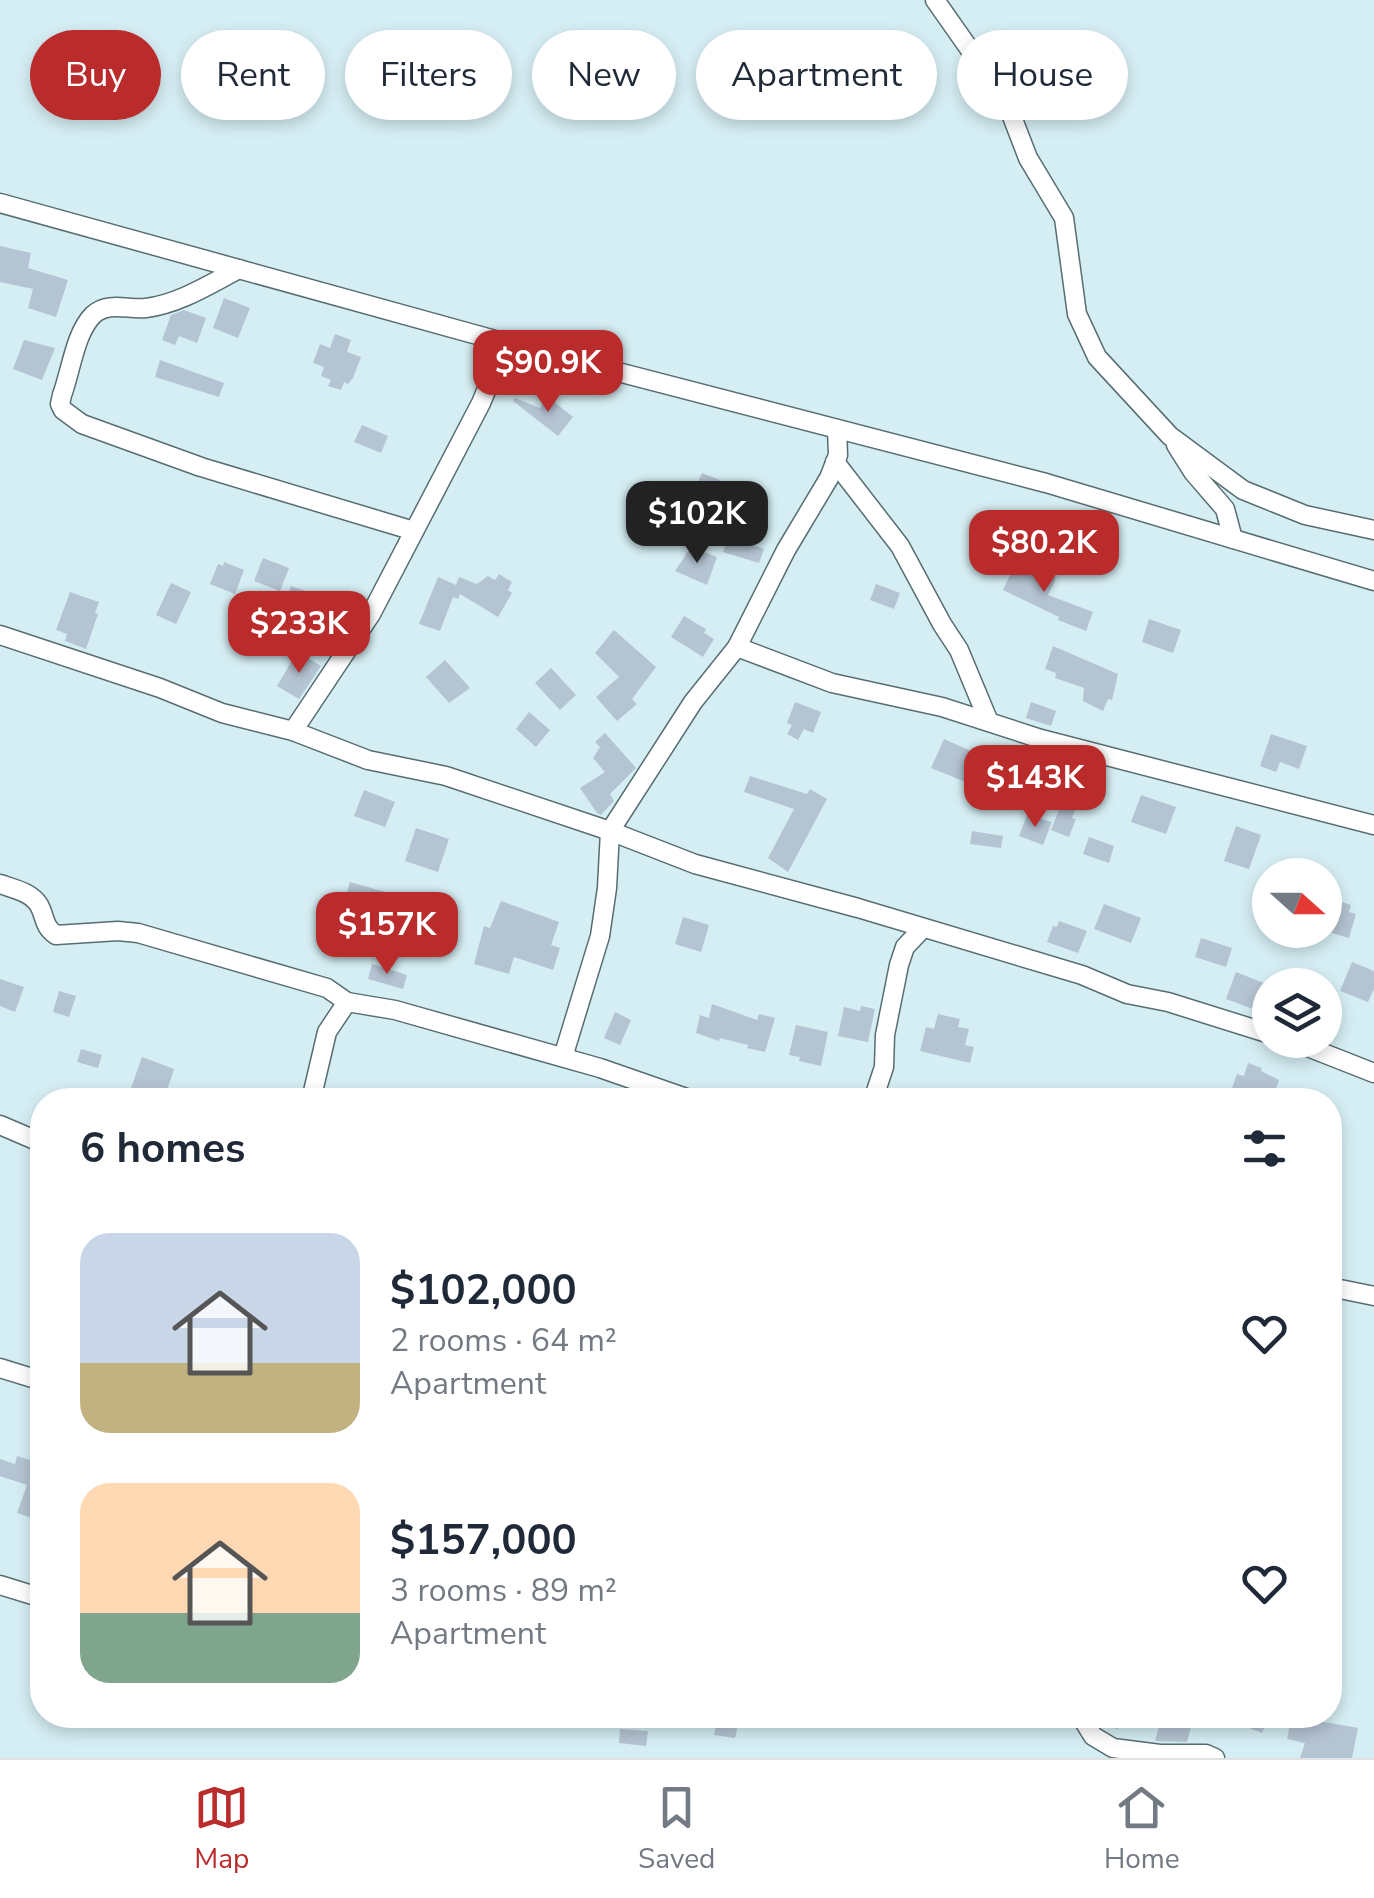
<!DOCTYPE html>
<html lang="en">
<head>
<meta charset="utf-8">
<style>
	body { margin:0; font-family:"Nunito Sans",sans-serif; background:#f2f2f3; color:#1f2937; height:100vh; display:flex; flex-direction:column; font-size:38px; white-space:nowrap }
	* { box-sizing:border-box; margin:0 }
	p { font-size:32px; color:#747a83 }
	.icon { flex:none; width:55px; height:55px; fill:none; stroke:currentColor; stroke-width:2; stroke-linecap:round; stroke-linejoin:round }
	.map { position:relative; flex:1; overflow:hidden }
	.panel { position:absolute; left:30px; top:1088px; width:1312px; height:640px; display:flex; flex-direction:column; background:#fff; border-radius:40px; box-shadow:0 5px 15px #0003 }
	.panel>* { flex:none }
	.hud { position:absolute; left:30px; top:30px; width:1315px; height:90px; display:flex; gap:20px }
	.needle { width:65px; rotate:111deg }
	.controls { position:absolute; left:1252px; top:858px; display:grid; gap:20px }
	.controls a { display:grid; place-items:center; width:90px; height:90px; border-radius:50%; background:#fff; box-shadow:0 5px 15px #0003; font-size:50px }
	.price { position:absolute; translate:-50% -85px; padding:0 22px; border-radius:20px; background:#ba2b2b; color:#fff; font-size:32px; line-height:65px; filter:drop-shadow(0 2px 5px #0008) }
	.price::after { content:''; position:absolute; left:50%; top:60px; width:30px; height:22px; margin-left:-15px; background:inherit; clip-path:polygon(0 0,100% 0,50% 100%) }
	.price.on { background:#222; color:#fff }
	ul { padding:0; list-style:none }
	li { display:flex; align-items:center; gap:30px; height:250px; padding:0 50px }
	li span { display:grid; place-items:center; flex:none; width:280px; height:200px; border-radius:30px; color:#555 }
	li>.icon { margin-inline-start:auto }
	span .icon { width:120px; height:120px; fill:#fffc; stroke-width:1 }
	li b { font-size:42px }
	h2 { display:flex; justify-content:space-between; align-items:center; height:120px; padding:0 50px; font-size:42px }
	.chip { padding:0 35px; border-radius:45px; background:#fff; box-shadow:0 5px 15px #0003; font-size:35px; line-height:90px }
	.chip.on { background:#ba2b2b; color:#fff }
	.dock { display:flex; justify-content:space-around; align-items:center; height:140px; border-top:2px solid #e0e1e3; background:#fff; font-size:28px; color:#747a83 }
	.dock a { display:grid; justify-items:center; gap:5px }
	.dock .on { color:#ba2b2b }
	.map>svg:first-child { display:block }
</style>
</head>
<body>
<div class="map">
<svg width="1374" height="1758" viewBox="0 0 1374 1758">
	<rect width="100%" height="100%" fill="#d5eef4"/>
	<g fill="#b5c4d3">
		<path d="M 0,246 L 31,253 L 28,268 L 68,280 L 56,317 L 28,308 L 33,289 L 0,282 Z"/>
		<path d="M 224,298 L 250,308 L 238,338 L 213,328 Z"/>
		<path d="M 184,310 L 206,318 L 197,343 L 179,336 L 175,345 L 162,340 L 171,315 Z"/>
		<path d="M 335,334 L 351,340 L 347,352 L 361,357 L 353,378 L 348,384 L 344,382 L 341,390 L 328,386 L 331,380 L 321,376 L 324,367 L 313,363 L 320,344 L 330,348 Z"/>
		<path d="M 24,340 L 55,348 L 42,380 L 13,369 Z"/>
		<path d="M 160,360 L 224,383 L 219,397 L 155,377 Z"/>
		<path d="M 548,397 L 573,417 L 558,436 L 513,401 L 515,398 L 540,408 Z"/>
		<path d="M 362,425 L 388,436 L 381,453 L 354,442 Z"/>
		<path d="M 702,473 L 722,481 L 704,521 L 689,542 L 678,534 L 698,507 L 689,503 Z"/>
		<path d="M 733,526 L 756,535 L 753,545 L 764,549 L 759,563 L 723,552 Z"/>
		<path d="M 691,547 L 717,557 L 707,585 L 675,571 Z"/>
		<path d="M 263,558 L 289,568 L 280,591 L 254,581 Z"/>
		<path d="M 1017,560 L 1056,578 L 1048,595 L 1093,612 L 1086,631 L 1058,620 L 1059,617 L 1003,590 Z"/>
		<path d="M 224,562 L 244,570 L 235,594 L 210,584 L 218,564 L 223,566 Z"/>
		<path d="M 499,574 L 512,582 L 508,590 L 512,593 L 498,617 L 460,594 L 458,599 L 453,597 L 440,631 L 419,624 L 438,577 L 456,585 L 459,577 L 477,584 L 488,576 L 495,580 Z"/>
		<path d="M 171,583 L 191,592 L 176,624 L 156,615 Z"/>
		<path d="M 876,584 L 900,593 L 894,609 L 870,600 Z"/>
		<path d="M 291,586 L 311,593 L 310,596 L 317,598 L 314,607 L 322,610 L 317,627 L 305,624 L 297,649 L 268,639 L 275,618 L 280,620 Z"/>
		<path d="M 70,592 L 99,602 L 95,613 L 98,614 L 86,649 L 65,641 L 67,634 L 56,630 Z"/>
		<path d="M 684,616 L 706,629 L 704,633 L 714,639 L 703,657 L 671,637 Z"/>
		<path d="M 1149,619 L 1181,630 L 1173,653 L 1142,642 Z"/>
		<path d="M 614,630 L 656,667 L 632,699 L 637,704 L 617,721 L 596,697 L 619,677 L 595,653 Z"/>
		<path d="M 1053,646 L 1118,674 L 1112,700 L 1108,699 L 1103,711 L 1083,701 L 1084,688 L 1055,678 L 1056,673 L 1045,669 Z"/>
		<path d="M 297,652 L 321,666 L 299,699 L 277,686 Z"/>
		<path d="M 445,660 L 470,688 L 449,703 L 426,677 Z"/>
		<path d="M 551,668 L 576,695 L 560,710 L 535,683 Z"/>
		<path d="M 795,702 L 821,712 L 813,733 L 804,729 L 798,740 L 787,734 L 792,725 L 787,723 Z"/>
		<path d="M 1031,702 L 1056,711 L 1051,726 L 1026,718 Z"/>
		<path d="M 529,712 L 550,730 L 536,747 L 516,729 Z"/>
		<path d="M 605,733 L 636,768 L 610,794 L 614,801 L 601,815 L 597,813 L 580,788 L 605,772 L 593,758 L 600,747 L 595,742 Z"/>
		<path d="M 1271,734 L 1307,746 L 1299,769 L 1280,762 L 1276,772 L 1260,766 Z"/>
		<path d="M 944,739 L 980,755 L 968,783 L 931,768 Z"/>
		<path d="M 750,776 L 807,794 L 810,789 L 827,799 L 788,872 L 768,858 L 794,809 L 744,792 Z"/>
		<path d="M 364,790 L 395,802 L 385,827 L 354,816 Z"/>
		<path d="M 1141,795 L 1176,807 L 1166,834 L 1131,822 Z"/>
		<path d="M 1061,805 L 1075,810 L 1072,818 L 1076,819 L 1069,837 L 1051,830 Z"/>
		<path d="M 1027,815 L 1052,822 L 1043,845 L 1019,836 Z"/>
		<path d="M 1236,826 L 1261,835 L 1249,869 L 1224,861 Z"/>
		<path d="M 416,828 L 449,839 L 438,872 L 405,861 Z"/>
		<path d="M 972,831 L 1003,836 L 1001,848 L 970,844 Z"/>
		<path d="M 1089,837 L 1114,846 L 1109,863 L 1083,854 Z"/>
		<path d="M 350,882 L 432,905 L 427,925 L 377,911 L 375,915 L 343,905 Z"/>
		<path d="M 501,901 L 559,922 L 551,945 L 560,948 L 553,970 L 514,957 L 509,974 L 474,964 L 484,926 L 490,928 Z"/>
		<path d="M 1338,901 L 1351,905 L 1349,912 L 1356,914 L 1349,938 L 1325,931 L 1325,905 L 1336,908 Z"/>
		<path d="M 1104,904 L 1141,918 L 1131,943 L 1094,929 Z"/>
		<path d="M 683,917 L 709,925 L 701,952 L 675,944 Z"/>
		<path d="M 1059,921 L 1087,931 L 1078,953 L 1047,942 L 1053,926 L 1057,927 Z"/>
		<path d="M 1201,938 L 1232,948 L 1226,967 L 1195,957 Z"/>
		<path d="M 1352,962 L 1374,971 L 1374,989 L 1368,1002 L 1340,991 Z"/>
		<path d="M 372,964 L 407,975 L 403,989 L 368,979 Z"/>
		<path d="M 1236,972 L 1266,984 L 1256,1010 L 1226,999 Z"/>
		<path d="M 0,979 L 24,987 L 15,1012 L 0,1006 Z"/>
		<path d="M 59,991 L 76,996 L 69,1017 L 53,1012 Z"/>
		<path d="M 712,1004 L 757,1020 L 759,1014 L 775,1018 L 765,1052 L 747,1048 L 748,1045 L 720,1038 L 719,1041 L 696,1033 L 700,1015 L 709,1018 Z"/>
		<path d="M 861,1006 L 875,1009 L 868,1042 L 838,1036 L 844,1007 L 860,1011 Z"/>
		<path d="M 615,1012 L 631,1020 L 620,1045 L 604,1038 Z"/>
		<path d="M 938,1014 L 960,1019 L 958,1027 L 969,1029 L 965,1045 L 974,1047 L 970,1063 L 920,1051 L 926,1027 L 934,1029 Z"/>
		<path d="M 796,1025 L 828,1032 L 821,1066 L 799,1061 L 800,1057 L 789,1055 Z"/>
		<path d="M 81,1049 L 102,1055 L 98,1068 L 77,1062 Z"/>
		<path d="M 142,1057 L 174,1069 L 164,1100 L 131,1088 Z"/>
		<path d="M 1248,1063 L 1262,1068 L 1261,1071 L 1279,1080 L 1272,1100 L 1252,1100 L 1253,1097 L 1231,1091 L 1237,1074 L 1244,1076 Z"/>
		<path d="M 17,1456 L 42,1464 L 42,1521 L 17,1513 L 27,1485 L 0,1476 L 0,1459 L 15,1464 Z"/>
		<path d="M 1095,1715 L 1120,1715 L 1118,1729 L 1101,1726 Z"/>
		<path d="M 1248,1715 L 1270,1715 L 1262,1733 L 1244,1726 Z"/>
		<path d="M 1292,1715 L 1313,1715 L 1313,1720 L 1358,1728 L 1352,1758 L 1300,1758 L 1305,1743 L 1287,1739 Z"/>
		<path d="M 1161,1719 L 1191,1727 L 1187,1742 L 1155,1741 Z"/>
		<path d="M 717,1720 L 738,1724 L 735,1738 L 714,1735 Z"/>
		<path d="M 620,1729 L 648,1731 L 646,1746 L 619,1743 Z"/>
	</g>
	<g fill="none" stroke-linecap="round" stroke-linejoin="round">
		<g stroke="#576d72" stroke-width="21">
			<g id="minor">
				<path d="M 935,0 L 1006,101 L 1028,158 L 1064,218 L 1077,314 L 1097,357 L 1170,436 L 1243,490 L 1305,515 L 1374,530"/>
				<path d="M 0,203 L 506,343 L 1046,483 L 1374,581"/>
				<path d="M 239,269 C 210,284 179,304 146,308 C 128,310 108,301 93,315 C 75,333 71,371 62,395 L 60,404 L 63,410 L 82,424 L 201,467 L 414,531"/>
				<path d="M 1176,445 L 1193,472 L 1225,509 L 1233,539"/>
				<path d="M 835,462 L 900,546 L 942,624 L 959,650 L 989,722"/>
				<path d="M 0,635 L 160,688 L 222,713 L 293,731 L 368,760 L 446,776 L 610,831 L 695,864 L 858,908 L 1082,975 L 1127,994 L 1168,1002 L 1270,1034"/>
				<path d="M 737,647 L 832,683 L 942,707 L 1041,739 L 1374,825"/>
				<path d="M 293,731 L 371,614 L 481,403 L 506,343"/>
				<path d="M 0,884 C 14,889 31,892 39,905 C 46,918 43,926 56,935 L 118,931 L 138,933 L 327,988 L 347,1002"/>
				<path d="M 1290,1040 L 1374,1073"/>
				<path d="M 563,1057 L 600,936 L 607,888 L 610,831 L 693,702 L 737,647 L 786,550 L 829,478 L 838,455 L 837,429"/>
				<path d="M 311,1100 L 327,1032 L 347,1002 L 395,1010 L 600,1068 L 692,1100"/>
				<path d="M 873,1100 L 884,1067 L 885,1035 L 899,965 L 905,947 L 923,928"/>
				<path d="M 0,1125 L 42,1143"/>
				<path d="M 1330,1287 L 1374,1296"/>
				<path d="M 0,1368 L 42,1381"/>
				<path d="M 0,1585 L 42,1598"/>
				<path d="M 1080,1715 L 1093,1736 L 1113,1748 L 1160,1754 L 1206,1754 L 1215,1758"/>
			</g>
		</g>
		<use href="#minor" stroke="#fff" stroke-width="18"/>
	</g>
</svg>
<div class="controls">
<a><svg class="needle" viewBox="-14 -14 28 28"><path d="M0-13l5 13h-10z" fill="#e53935"/><path d="M0 13l5-13h-10z" fill="#747a83"/></svg></a>
<a><svg class="icon" aria-label="layers" viewBox="0 0 24 24"><path d="M12 4l9 5-9 5-9-5zM3 14l9 5 9-5"/></svg></a>
</div>
<b class="price" style="left:548px;top:415px">$90.9K</b>
<b class="price on" style="left:697px;top:566px">$102K</b>
<b class="price" style="left:1044px;top:595px">$80.2K</b>
<b class="price" style="left:299px;top:676px">$233K</b>
<b class="price" style="left:1035px;top:830px">$143K</b>
<b class="price" style="left:387px;top:977px">$157K</b>
<div class="hud">
<a class="chip on">Buy</a>
<a class="chip">Rent</a>
<a class="chip">Filters</a>
<a class="chip">New</a>
<a class="chip">Apartment</a>
<a class="chip">House</a>
</div>
<section class="panel">
<h2>6 homes<svg class="icon" aria-label="filters" viewBox="0 0 24 24"><path d="M4 7h16M4 17h16"/><circle cx="9" cy="7" r="2"/><circle cx="15" cy="17" r="2"/></svg></h2>
<ul>
<li><span style="background:linear-gradient(#c9d6e8 65%,#c2b280 0)"><svg class="icon" aria-label="home" viewBox="0 0 24 24"><path d="M3 11l9-7 9 7M6 9v11h12V9"/></svg></span><div><b>$102,000</b><p>2 rooms · 64 m²</p><p>Apartment</p></div><svg class="icon" aria-label="heart" viewBox="0 0 24 24"><path d="M12 20l-8-8c-3-5 5-10 8-4 3-6 11-1 8 4z"/></svg></li>
<li><span style="background:linear-gradient(#ffd9b3 65%,#7fa58c 0)"><svg class="icon" aria-label="home" viewBox="0 0 24 24"><path d="M3 11l9-7 9 7M6 9v11h12V9"/></svg></span><div><b>$157,000</b><p>3 rooms · 89 m²</p><p>Apartment</p></div><svg class="icon" aria-label="heart" viewBox="0 0 24 24"><path d="M12 20l-8-8c-3-5 5-10 8-4 3-6 11-1 8 4z"/></svg></li>
</ul>
</section>
</div>
<nav class="dock">
<a class="on"><svg class="icon" aria-label="map" viewBox="0 0 24 24"><path d="M3 6l6-2 6 2 6-2v14l-6 2-6-2-6 2zM9 4v14M15 6v14"/></svg>Map</a>
<a><svg class="icon" aria-label="saved" viewBox="0 0 24 24"><path d="M7 4h10v16l-5-4-5 4z"/></svg>Saved</a>
<a><svg class="icon" aria-label="home" viewBox="0 0 24 24"><path d="M3 11l9-7 9 7M6 9v11h12V9"/></svg>Home</a>
</nav>
</body>
</html>
